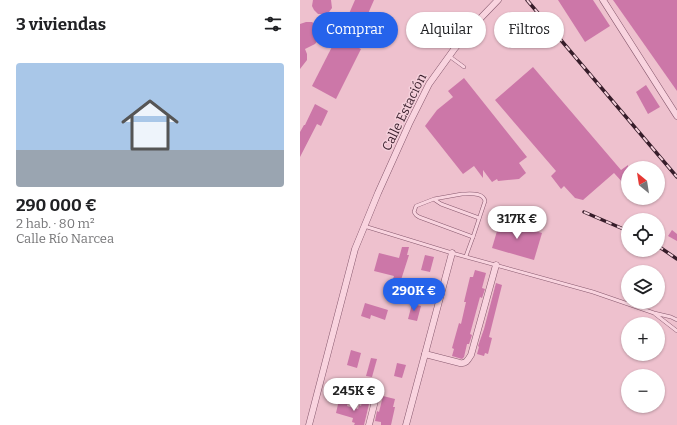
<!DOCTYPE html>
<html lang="es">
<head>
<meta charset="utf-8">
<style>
	body { margin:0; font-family:Bitter,serif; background:#f6f6f6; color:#202124; height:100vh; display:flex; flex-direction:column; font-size:15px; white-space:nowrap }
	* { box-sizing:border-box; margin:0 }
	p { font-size:13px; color:#757577 }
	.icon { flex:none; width:22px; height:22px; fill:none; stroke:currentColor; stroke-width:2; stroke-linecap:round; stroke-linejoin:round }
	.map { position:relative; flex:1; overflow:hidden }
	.sheet { display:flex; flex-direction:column; background:#fff; width:300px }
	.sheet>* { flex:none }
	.guide { position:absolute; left:12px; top:12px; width:305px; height:36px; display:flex; gap:8px }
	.needle { width:26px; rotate:330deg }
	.buttons { position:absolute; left:321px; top:161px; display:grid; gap:8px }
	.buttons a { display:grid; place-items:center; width:44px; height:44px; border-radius:50%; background:#fff; box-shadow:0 1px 3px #0004; font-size:20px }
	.price { position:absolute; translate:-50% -34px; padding:0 9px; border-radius:14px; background:#fff; color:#222; font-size:13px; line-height:26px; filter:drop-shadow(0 1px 2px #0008) }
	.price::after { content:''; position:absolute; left:50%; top:24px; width:12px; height:9px; margin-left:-6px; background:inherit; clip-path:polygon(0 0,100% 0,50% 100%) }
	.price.current { background:#2563eb; color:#fff }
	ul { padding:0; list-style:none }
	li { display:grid; align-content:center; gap:8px; height:212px; padding:0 16px }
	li+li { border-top:1px solid #e0e0e0 }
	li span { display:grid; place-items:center; height:124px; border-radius:4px; color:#555 }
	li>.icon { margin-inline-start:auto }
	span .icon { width:72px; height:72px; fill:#fffc; stroke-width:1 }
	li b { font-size:17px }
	h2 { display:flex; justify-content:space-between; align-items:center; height:48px; padding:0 16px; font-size:17px }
	.tag { padding:0 14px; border-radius:18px; background:#fff; box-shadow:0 1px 3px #0004; font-size:14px; line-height:36px }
	.tag.current { background:#2563eb; color:#fff }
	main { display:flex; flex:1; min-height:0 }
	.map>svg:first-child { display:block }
</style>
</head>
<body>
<main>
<section class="sheet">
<h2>3 viviendas<svg class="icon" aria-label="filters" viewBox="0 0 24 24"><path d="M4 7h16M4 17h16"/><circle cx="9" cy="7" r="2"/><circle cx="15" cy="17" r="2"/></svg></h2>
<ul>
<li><span style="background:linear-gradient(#a9c7e8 70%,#9aa5b1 0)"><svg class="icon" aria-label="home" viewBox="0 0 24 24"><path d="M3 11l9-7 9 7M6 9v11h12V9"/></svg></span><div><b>290 000 €</b><p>2 hab. · 80 m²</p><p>Calle Río Narcea</p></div></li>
</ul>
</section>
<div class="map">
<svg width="377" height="425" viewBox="0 0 377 425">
	<rect width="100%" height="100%" fill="#eec1ce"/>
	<g fill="#cc77a8">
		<path d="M 13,0 L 31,0 L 32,8 L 29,12 L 24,14 L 18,14 L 14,10 L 12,6 Z"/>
		<path d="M 55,0 L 74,0 L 64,23 L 48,16 Z"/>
		<path d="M 258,0 L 293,0 L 310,26 L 285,42 Z"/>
		<path d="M 313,0 L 377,0 L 377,91 Z"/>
		<path d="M 6,22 L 12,22 L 17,26 L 20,32 L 19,39 L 15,44 L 5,49 L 7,54 L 7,60 L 0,69 L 0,24 Z"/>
		<path d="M 37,37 L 61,49 L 36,99 L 12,86 Z"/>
		<path d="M 233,67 L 321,170 L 328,165 L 328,180 L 324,184 L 314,173 L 283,200 L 275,198 L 264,186 L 261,189 L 251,176 L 256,171 L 195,100 Z"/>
		<path d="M 164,78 L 227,157 L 219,163 L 226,173 L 219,179 L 198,181 L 197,179 L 192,182 L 183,170 L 183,178 L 174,166 L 163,174 L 125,126 L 137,110 L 153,97 L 148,91 Z"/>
		<path d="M 346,85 L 360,107 L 348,114 L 336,92 Z"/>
		<path d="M 15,104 L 28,111 L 21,126 L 17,124 L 0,157 L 0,132 L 4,125 L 5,125 Z"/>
		<path d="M 200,221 L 242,233 L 234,260 L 192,248 Z"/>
		<path d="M 372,230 L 377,234 L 377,241 L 368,236 Z"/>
		<path d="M 102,247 L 109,247 L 107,255 L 109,255 L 100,283 L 98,283 L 92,282 L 94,276 L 74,271 L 79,253 L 99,258 Z"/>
		<path d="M 125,255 L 134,257 L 130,272 L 121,270 Z"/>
		<path d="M 175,270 L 186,273 L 182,288 L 185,289 L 182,298 L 180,297 L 170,334 L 172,335 L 169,344 L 167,344 L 164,357 L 162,359 L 152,356 L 154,349 L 152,348 L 159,323 L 161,324 L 166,302 L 164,302 L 170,277 L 173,277 Z"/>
		<path d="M 120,280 L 128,283 L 124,297 L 116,294 Z"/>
		<path d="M 196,283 L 202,285 L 189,337 L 192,338 L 188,354 L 185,353 L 184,356 L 177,354 L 179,347 L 178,346 L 184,329 Z"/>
		<path d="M 65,303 L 88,310 L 85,320 L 71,315 L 70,319 L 61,316 Z"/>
		<path d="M 112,304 L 121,306 L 117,321 L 108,319 Z"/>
		<path d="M 51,350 L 61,353 L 57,368 L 47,365 Z"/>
		<path d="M 71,358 L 77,359 L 72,377 L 66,376 Z"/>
		<path d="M 97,363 L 106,365 L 102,378 L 94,376 Z"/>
		<path d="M 83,396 L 95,399 L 93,407 L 95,407 L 91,425 L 81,425 L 81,422 L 75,421 L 77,411 L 79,412 Z"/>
		<path d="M 39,400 L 48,402 L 47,406 L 58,409 L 59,405 L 61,406 L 62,402 L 69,404 L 64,425 L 54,425 L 55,423 L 52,422 L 53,418 L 36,413 Z"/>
	</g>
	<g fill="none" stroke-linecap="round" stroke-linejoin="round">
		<g stroke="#87596e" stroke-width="4">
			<g id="service">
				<path d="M 149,56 L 164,67"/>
				<path d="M 162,194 C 170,194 183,192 185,201 L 173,237 L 119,217 L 116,215 L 114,212 L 116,206 L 134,199 Z"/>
				<path d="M 135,200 L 141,204 L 179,218"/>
				<path d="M 64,226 L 152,253 L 293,292 L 354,313 L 371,317 L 377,320"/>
				<path d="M 166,256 L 173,237"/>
				<path d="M 355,314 L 377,331"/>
			</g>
		</g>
		<g stroke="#87596e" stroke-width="7">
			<g id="minor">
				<path d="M 303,0 L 377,116"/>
				<path d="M 125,354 L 160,363 C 166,364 168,360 171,355 L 196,265"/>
				<path d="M 9,425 L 55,249 L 78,193 L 109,124 L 129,84 L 155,48 L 173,26 L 198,0"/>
				<path d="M 69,425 L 75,401"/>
				<path d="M 106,425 L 152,253"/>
			</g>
		</g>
		<use href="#service" stroke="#f9d4df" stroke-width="3"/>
		<use href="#minor" stroke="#f9d4df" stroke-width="6"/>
		<g stroke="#371d2a" stroke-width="3.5">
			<g id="rail">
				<path d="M 227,0 L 377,177"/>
				<path d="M 284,212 L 328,231"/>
				<path d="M 358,246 L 377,259"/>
			</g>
		</g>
		<use href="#rail" stroke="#f5d0db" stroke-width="2" stroke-dasharray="6" stroke-linecap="butt"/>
	</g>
	<g text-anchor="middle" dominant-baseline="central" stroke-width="3" stroke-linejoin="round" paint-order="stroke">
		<g font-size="13" fill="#371d2a" stroke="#f5d0db">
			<text transform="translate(104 112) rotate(-64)">Calle Estación</text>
		</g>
	</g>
</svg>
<div class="buttons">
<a><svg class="needle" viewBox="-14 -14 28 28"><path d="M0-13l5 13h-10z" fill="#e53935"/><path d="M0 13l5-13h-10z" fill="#757577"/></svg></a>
<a><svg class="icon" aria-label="locate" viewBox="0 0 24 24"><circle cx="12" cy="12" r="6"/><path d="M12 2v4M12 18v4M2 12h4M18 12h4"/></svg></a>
<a><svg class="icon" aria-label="layers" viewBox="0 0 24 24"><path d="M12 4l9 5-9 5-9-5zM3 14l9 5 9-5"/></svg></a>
<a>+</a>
<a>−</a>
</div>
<b class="price" style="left:217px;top:240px">317K €</b>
<b class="price current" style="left:114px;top:312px">290K €</b>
<b class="price" style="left:54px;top:412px">245K €</b>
<div class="guide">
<a class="tag current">Comprar</a>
<a class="tag">Alquilar</a>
<a class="tag">Filtros</a>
</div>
</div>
</main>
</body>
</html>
